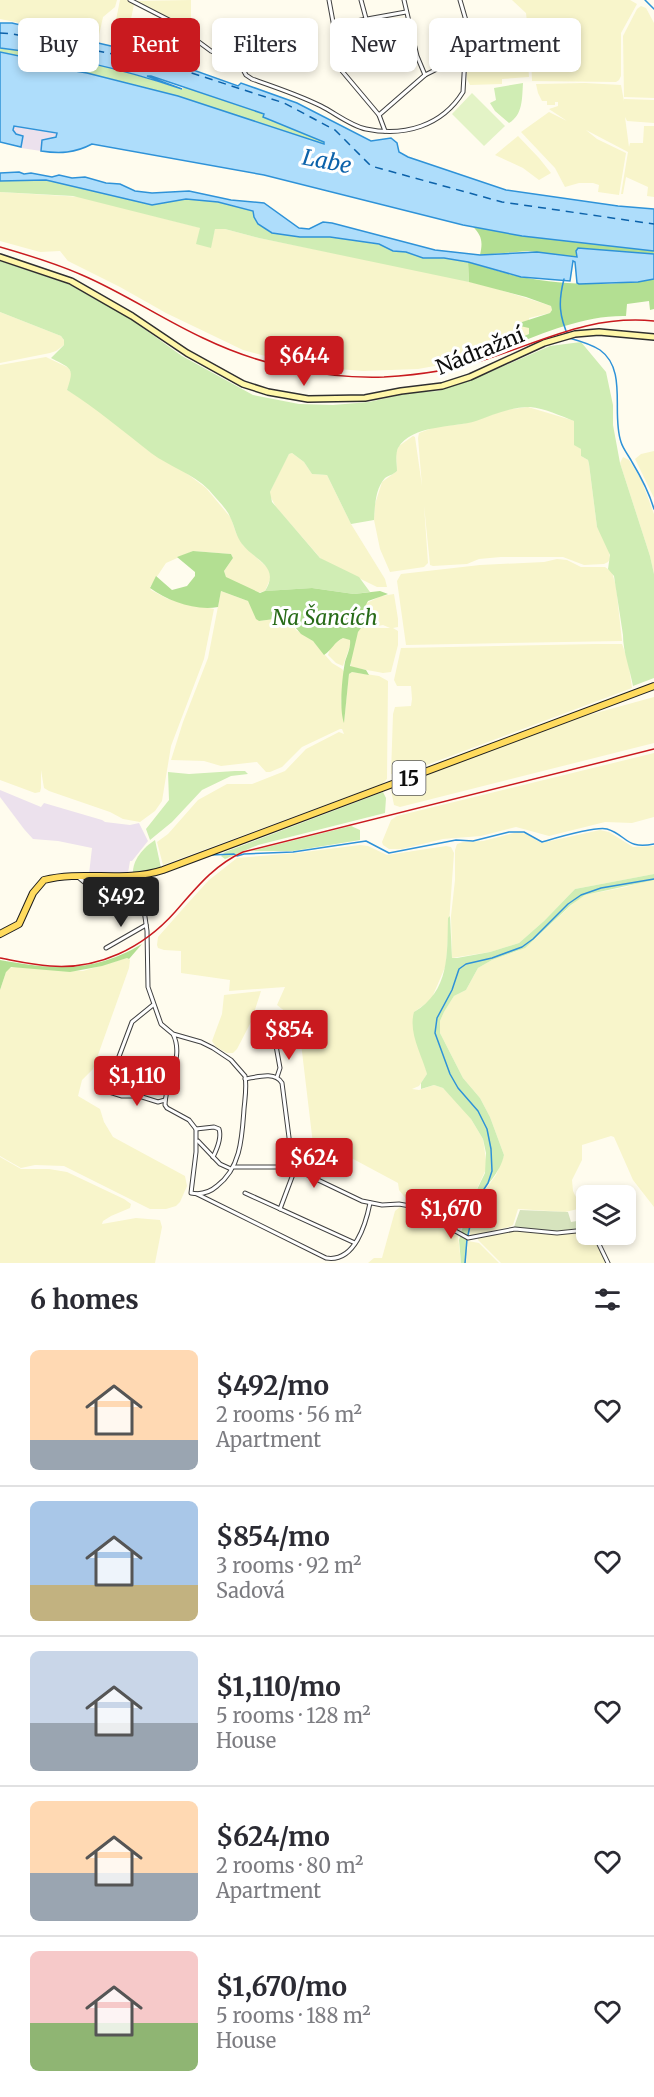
<!DOCTYPE html>
<html lang="en">
<head>
<meta charset="utf-8">
<style>
	body { margin:0; font-family:Merriweather,serif; background:#f7f7f7; color:#2b2b33; height:100vh; display:flex; flex-direction:column; font-size:22px; white-space:nowrap }
	* { box-sizing:border-box; margin:0 }
	p { font-size:20px; color:#7c7c81 }
	.icon { flex:none; width:33px; height:33px; fill:none; stroke:currentColor; stroke-width:2; stroke-linecap:round; stroke-linejoin:round }
	.map { position:relative; height:1263px; overflow:hidden }
	.side { display:flex; flex-direction:column; background:#fff; flex:1 }
	.side>* { flex:none }
	.guide { position:absolute; left:18px; top:18px; width:618px; height:54px; display:flex; gap:12px }
	.controls { position:absolute; left:576px; top:1185px; display:grid; gap:12px }
	.controls a { display:grid; place-items:center; width:60px; height:60px; border-radius:9px; background:#fff; box-shadow:0 3px 9px #0003; font-size:30px }
	.price { position:absolute; translate:-50% -51px; padding:0 14px; border-radius:6px; background:#c91a1f; color:#fff; font-size:20px; line-height:39px; filter:drop-shadow(0 2px 3px #0008) }
	.price::after { content:''; position:absolute; left:50%; top:36px; width:18px; height:14px; margin-left:-9px; background:inherit; clip-path:polygon(0 0,100% 0,50% 100%) }
	.price.current { background:#222; color:#fff }
	ul { padding:0; list-style:none }
	li { display:flex; align-items:center; gap:18px; height:150px; padding:0 30px }
	li+li { border-top:2px solid #e1e1e2 }
	li span { display:grid; place-items:center; flex:none; width:168px; height:120px; border-radius:9px; color:#555 }
	li>.icon { margin-inline-start:auto }
	span .icon { width:72px; height:72px; fill:#fffc; stroke-width:1 }
	li b { font-size:26px }
	h2 { display:flex; justify-content:space-between; align-items:center; height:72px; padding:0 30px; font-size:26px }
	.chip { padding:0 21px; border-radius:9px; background:#fff; box-shadow:0 3px 9px #0003; font-size:21px; line-height:54px }
	.chip.current { background:#c91a1f; color:#fff }
	.map>svg:first-child { display:block }
</style>
</head>
<body>
<div class="map">
<svg width="654" height="1263" viewBox="0 0 654 1263">
	<rect width="100%" height="100%" fill="#fffcee"/>
	<g fill="#ece1ed">
		<path d="M 14,125 L 57,133 L 58,135 L 43,140 L 41,151 L 21,148 L 23,136 L 16,134 L 13,130 Z"/>
		<path d="M 0,790 L 41,807 L 44,803 L 102,820 L 105,822 L 130,825 L 139,823 L 148,841 L 132,861 L 130,861 L 128,873 L 89,874 L 92,848 L 58,841 L 33,839 L 24,829 L 0,797 Z"/>
	</g>
	<g fill="#f8f5cb">
		<path d="M 0,0 L 117,0 L 115,7 L 103,17 L 99,35 L 94,36 L 65,29 L 50,29 L 0,19 Z"/>
		<path d="M 120,0 L 127,0 L 134,4 L 126,44 L 112,40 Z"/>
		<path d="M 191,0 L 191,33 L 176,22 L 135,1 Z"/>
		<path d="M 512,0 L 630,0 L 637,4 L 621,33 L 621,76 L 619,80 L 616,82 L 532,81 L 530,32 L 528,32 L 526,13 Z"/>
		<path d="M 641,6 L 646,8 L 654,23 L 654,98 L 624,97 L 623,36 L 637,9 Z"/>
		<path d="M 527,50 L 529,77 L 502,79 L 502,84 L 470,85 L 467,79 L 467,69 L 498,65 L 499,68 L 497,54 Z"/>
		<path d="M 585,83 L 621,85 L 624,101 L 624,99 L 654,100 L 654,123 L 627,121 L 625,117 L 629,147 L 630,143 L 643,143 L 644,126 L 654,126 L 654,197 L 647,196 L 648,187 L 626,177 L 623,194 L 621,194 L 628,152 L 586,130 L 597,139 L 626,153 L 619,195 L 598,192 L 599,185 L 593,183 L 579,183 L 565,187 L 555,168 L 521,132 L 549,112 L 567,121 L 549,109 L 558,106 L 558,102 L 555,102 L 555,105 L 547,105 L 547,101 L 542,101 L 538,93 L 536,84 Z"/>
		<path d="M 518,136 L 539,158 L 551,173 L 539,180 L 523,168 L 495,155 Z"/>
		<path d="M 0,192 L 81,197 L 201,228 L 210,248 L 215,229 L 225,229 L 259,238 L 438,274 L 491,287 L 545,304 L 551,306 L 552,310 L 550,313 L 529,318 L 529,334 L 473,357 L 440,365 L 418,369 L 363,371 L 313,367 L 295,358 L 292,360 L 277,359 L 243,350 L 166,313 L 120,287 L 68,261 L 60,251 L 40,252 L 0,241 Z"/>
		<path d="M 0,312 L 61,336 L 64,340 L 64,345 L 56,351 L 50,353 L 0,363 Z"/>
		<path d="M 46,357 L 69,368 L 73,376 L 67,390 L 97,408 L 150,452 L 181,469 L 206,488 L 231,518 L 236,533 L 243,545 L 269,569 L 271,577 L 265,591 L 257,593 L 226,578 L 224,571 L 233,558 L 231,554 L 193,551 L 166,563 L 150,587 L 151,590 L 168,599 L 214,609 L 204,659 L 171,746 L 162,801 L 155,811 L 140,822 L 123,819 L 110,812 L 49,791 L 44,788 L 41,770 L 41,788 L 40,792 L 35,793 L 0,780 L 0,365 Z"/>
		<path d="M 528,407 L 575,421 L 574,442 L 581,449 L 581,456 L 588,460 L 589,464 L 597,527 L 609,549 L 610,559 L 608,562 L 604,564 L 584,565 L 563,557 L 501,557 L 479,559 L 467,564 L 433,566 L 430,565 L 424,505 L 428,563 L 424,567 L 390,572 L 380,549 L 374,520 L 375,504 L 382,482 L 397,471 L 396,453 L 399,446 L 413,436 L 415,437 L 422,486 L 418,438 L 419,433 L 435,427 L 462,424 L 477,420 L 504,410 Z"/>
		<path d="M 654,451 L 654,498 L 635,459 L 641,454 Z"/>
		<path d="M 292,453 L 304,462 L 312,474 L 327,475 L 351,524 L 385,579 L 387,587 L 377,587 L 322,560 L 276,507 L 270,496 L 270,492 L 284,463 L 289,454 Z"/>
		<path d="M 623,457 L 629,460 L 641,479 L 654,514 L 654,574 L 650,556 L 620,463 Z"/>
		<path d="M 557,559 L 567,560 L 581,567 L 605,567 L 612,572 L 616,586 L 622,641 L 406,645 L 397,581 L 401,574 L 480,565 L 544,562 Z"/>
		<path d="M 221,591 L 248,601 L 259,621 L 282,618 L 289,620 L 296,630 L 313,641 L 332,663 L 342,669 L 345,673 L 341,701 L 344,722 L 349,674 L 352,672 L 379,676 L 388,681 L 387,779 L 382,784 L 163,865 L 157,842 L 168,834 L 198,800 L 227,784 L 252,784 L 285,771 L 306,749 L 339,732 L 344,734 L 342,729 L 340,729 L 302,747 L 282,767 L 270,772 L 266,772 L 257,762 L 221,766 L 204,761 L 171,760 L 183,722 L 208,658 Z"/>
		<path d="M 394,594 L 398,619 L 398,627 L 393,628 L 398,631 L 398,645 L 391,672 L 383,673 L 351,667 L 350,660 L 355,638 L 360,628 L 390,628 L 383,625 L 378,626 L 363,619 L 361,614 L 365,604 L 381,596 Z"/>
		<path d="M 343,638 L 350,639 L 351,643 L 343,666 L 336,663 L 328,655 L 331,646 Z"/>
		<path d="M 596,644 L 622,644 L 628,660 L 632,688 L 400,775 L 391,774 L 393,714 L 395,707 L 411,706 L 412,699 L 411,686 L 397,686 L 394,680 L 401,648 Z"/>
		<path d="M 654,697 L 654,743 L 400,807 L 394,805 L 391,790 L 393,787 L 585,716 Z"/>
		<path d="M 654,753 L 654,817 L 632,823 L 605,822 L 549,836 L 516,827 L 481,836 L 443,839 L 402,849 L 389,849 L 383,845 L 382,842 L 391,820 L 397,816 Z"/>
		<path d="M 600,830 L 609,832 L 633,847 L 654,846 L 654,874 L 575,889 L 544,921 L 519,943 L 490,952 L 452,958 L 451,916 L 455,880 L 455,850 L 457,844 L 463,842 L 483,841 L 518,832 L 527,834 L 541,843 Z"/>
		<path d="M 360,845 L 368,846 L 387,855 L 446,846 L 451,847 L 454,853 L 446,965 L 431,1000 L 414,1012 L 427,1074 L 419,1086 L 412,1089 L 419,1090 L 434,1085 L 443,1088 L 468,1114 L 483,1139 L 487,1167 L 469,1206 L 464,1226 L 460,1229 L 407,1200 L 399,1190 L 398,1183 L 342,1153 L 340,1151 L 343,1146 L 336,1154 L 313,1144 L 300,1035 L 296,1020 L 277,1005 L 285,987 L 229,991 L 230,980 L 181,973 L 181,951 L 164,950 L 158,948 L 157,945 L 158,937 L 188,903 L 209,880 L 237,858 L 297,853 Z"/>
		<path d="M 649,880 L 654,880 L 654,1207 L 633,1180 L 614,1137 L 611,1136 L 582,1145 L 582,1160 L 572,1180 L 573,1191 L 580,1205 L 578,1209 L 565,1212 L 518,1209 L 513,1225 L 509,1227 L 470,1236 L 469,1231 L 477,1201 L 496,1175 L 504,1155 L 490,1117 L 480,1098 L 463,1078 L 440,1033 L 440,1021 L 444,1012 L 454,996 L 466,990 L 478,968 L 492,960 L 518,951 L 535,939 L 577,900 L 585,895 L 626,887 Z"/>
		<path d="M 127,958 L 130,960 L 129,968 L 93,1069 L 82,1080 L 78,1096 L 100,1109 L 104,1122 L 113,1137 L 185,1176 L 187,1186 L 180,1202 L 176,1206 L 166,1209 L 150,1209 L 64,1166 L 35,1165 L 21,1168 L 0,1156 L 0,990 L 7,968 L 16,967 L 83,971 Z"/>
		<path d="M 261,991 L 251,1022 L 237,1049 L 233,1053 L 227,1053 L 216,1047 L 212,1041 L 222,1014 L 224,995 Z"/>
		<path d="M 0,1157 L 21,1169 L 49,1169 L 67,1172 L 124,1199 L 131,1204 L 130,1208 L 111,1216 L 103,1221 L 102,1224 L 136,1218 L 160,1220 L 162,1227 L 155,1263 L 0,1263 Z"/>
		<path d="M 400,1207 L 426,1216 L 458,1236 L 461,1263 L 368,1263 L 374,1258 L 382,1258 L 395,1211 Z"/>
		<path d="M 516,1230 L 556,1234 L 586,1232 L 586,1234 L 592,1235 L 597,1242 L 605,1263 L 501,1263 L 478,1240 L 478,1238 Z"/>
		<path d="M 468,1241 L 479,1243 L 499,1263 L 466,1263 Z"/>
	</g>
	<g fill="#d0edb4">
		<path d="M 0,48 L 61,56 L 103,65 L 182,89 L 185,87 L 265,114 L 264,117 L 324,142 L 324,145 L 178,96 L 108,78 L 33,63 L 33,59 L 0,52 Z"/>
		<path d="M 523,83 C 522,98 523,115 509,123 L 495,111 L 490,103 L 496,100 L 494,88 Z"/>
		<path d="M 8,180 L 46,180 L 152,205 L 186,199 L 218,202 L 253,211 L 258,224 L 272,233 L 300,237 L 330,237 L 383,245 L 393,251 L 406,252 L 424,258 L 444,258 L 468,262 L 469,282 L 259,238 L 225,229 L 215,229 L 211,248 L 196,244 L 200,228 L 73,196 L 0,192 L 0,181 Z"/>
		<path d="M 0,261 L 68,284 L 129,318 L 182,356 L 253,395 L 299,404 L 333,405 L 369,402 L 409,393 L 438,391 L 483,375 L 550,346 L 581,342 L 606,372 L 613,405 L 613,425 L 620,463 L 650,556 L 654,574 L 654,678 L 633,686 C 630,669 623,652 623,635 L 614,576 L 608,569 L 610,555 L 597,527 L 589,464 L 588,460 L 581,456 L 581,449 L 574,445 L 574,421 C 561,416 544,408 530,407 C 511,407 493,415 476,421 C 454,428 412,424 398,448 C 395,455 397,464 397,471 C 393,475 389,475 385,478 C 375,489 375,506 374,520 L 351,524 L 327,475 L 312,474 L 304,462 L 292,453 L 289,454 L 270,492 L 272,502 L 320,558 L 359,577 L 370,592 L 354,594 L 312,588 L 265,591 C 281,566 254,560 242,544 C 236,536 235,528 231,519 C 227,508 216,499 209,490 C 192,473 170,467 151,453 C 123,431 97,409 67,390 C 75,366 71,369 51,358 L 64,345 L 64,340 L 61,336 L 0,312 Z"/>
		<path d="M 235,771 L 245,771 L 248,774 L 231,776 L 202,790 L 172,822 L 150,840 L 146,829 L 169,800 L 168,772 L 189,774 Z"/>
		<path d="M 383,792 L 386,798 L 385,813 L 258,845 L 225,859 L 221,856 L 225,852 Z"/>
		<path d="M 351,826 L 360,830 L 360,840 L 293,851 L 251,851 Z"/>
		<path d="M 155,840 L 161,868 L 133,874 C 132,860 144,847 155,840 Z"/>
		<path d="M 654,874 L 654,880 L 585,895 L 571,905 L 525,948 L 492,960 L 478,968 L 466,990 L 454,996 L 444,1012 L 440,1021 L 440,1033 L 463,1078 L 480,1098 L 490,1117 L 504,1155 C 500,1174 485,1185 477,1201 C 469,1217 467,1245 466,1263 L 461,1263 L 459,1240 L 469,1206 L 485,1173 L 486,1153 L 483,1139 L 471,1119 L 443,1088 L 434,1085 L 421,1089 L 421,1083 L 427,1074 C 422,1055 408,1033 414,1012 C 450,991 447,954 448,918 L 450,916 L 452,958 L 457,958 L 490,952 L 519,943 L 544,921 L 575,889 Z"/>
	</g>
	<g fill="#b3df92">
		<path d="M 472,226 L 522,236 L 654,251 L 654,254 L 578,248 L 577,257 L 528,251 L 480,255 C 483,242 482,235 472,226 Z"/>
		<path d="M 468,262 C 485,267 503,273 521,277 C 564,285 611,287 654,279 L 654,309 L 650,310 L 649,301 L 627,304 L 626,316 C 578,315 531,339 487,355 L 473,357 L 529,334 L 529,328 L 520,326 L 519,323 L 550,313 L 552,310 L 551,306 L 526,297 L 469,282 Z"/>
		<path d="M 193,551 L 231,554 L 233,558 L 224,571 L 226,577 L 260,593 L 265,591 L 312,588 L 354,594 L 380,591 L 388,594 L 368,601 L 361,614 L 363,619 L 376,625 L 361,628 L 358,632 L 350,666 L 366,670 L 369,675 L 352,672 L 349,674 L 344,723 C 339,710 342,677 345,662 C 347,655 351,647 350,640 L 343,638 C 334,642 332,650 324,655 L 313,641 L 301,634 L 289,620 L 282,618 L 259,621 L 256,619 L 248,601 L 221,591 L 218,607 C 195,611 168,601 150,588 L 156,576 L 172,590 L 187,586 L 195,576 L 195,572 L 177,557 Z"/>
		<path d="M 142,944 L 129,959 L 127,958 L 102,966 L 70,972 L 11,967 L 6,972 L 0,990 L 0,960 C 54,970 93,973 142,944 Z"/>
	</g>
	<path fill="#d6e3bd" d="M 520,1210 L 568,1212 L 571,1222 L 583,1220 L 586,1228 L 584,1226 L 583,1229 L 556,1231 L 514,1227 Z"/>
	<path fill="#e3f3c6" d="M 472,93 L 505,126 L 484,146 L 452,114 Z"/>
	<g fill="#aeddfb" stroke="#2e92d8" stroke-width="1.5">
		<path d="M 0,23 L 12,23 L 154,56 L 238,86 L 241,83 L 297,103 L 371,141 L 391,138 L 397,143 L 399,152 L 408,157 L 506,190 L 618,206 L 654,209 L 654,251 L 522,236 L 463,225 L 264,175 L 92,144 C 75,153 60,154 41,151 L 42,140 L 56,137 L 57,133 L 14,126 L 13,130 L 16,134 L 23,136 L 21,147 L 0,142 L 0,52 L 34,59 L 33,63 L 39,65 L 87,73 L 178,96 L 324,144 L 324,142 L 263,117 L 264,114 L 151,76 L 147,76 L 182,89 C 119,68 66,56 0,48 Z"/>
		<path d="M 19,172 L 24,174 L 31,173 L 52,177 L 59,175 L 72,178 L 85,177 L 106,183 L 120,184 L 135,191 L 152,193 L 189,191 L 231,200 L 264,203 L 299,228 L 309,229 L 323,222 L 332,223 L 435,250 L 480,255 L 537,252 L 577,257 L 576,251 L 578,248 L 654,254 L 654,279 L 638,282 L 579,284 L 577,283 L 575,262 L 573,261 L 570,281 L 521,277 L 468,262 L 444,258 L 423,258 L 406,252 L 393,251 L 379,244 L 330,237 L 300,237 L 272,233 L 258,224 L 254,217 L 253,211 L 218,202 L 186,199 L 152,205 L 46,180 L 0,181 L 0,173 Z"/>
	</g>
	<g fill="none" stroke-linecap="round" stroke-linejoin="round">
		<g stroke="#2e92d8" stroke-width="1.5">
			<path d="M 645,0 L 654,9"/>
			<path d="M 564,279 C 558,302 559,316 569,338 C 580,341 591,344 600,350 C 628,370 611,414 621,442 C 623,449 629,456 632,462 C 641,477 649,492 654,509"/>
			<path d="M 211,855 L 234,854 L 237,856 L 244,854 L 293,852 L 366,841 L 389,853 L 456,840 L 473,841 L 509,832 L 524,832 L 542,842 C 556,838 595,826 607,829 C 627,835 626,850 654,844"/>
			<path d="M 116,879 L 135,878"/>
			<path d="M 468,1235 L 475,1203 L 488,1183 L 492,1171 L 491,1149 L 487,1129 L 478,1111 L 458,1088 L 450,1074 L 435,1033 L 437,1018 L 452,990 L 459,969 L 466,964 L 492,958 L 522,947 L 533,939 L 568,904 L 581,895 L 601,888 L 654,879"/>
			<path d="M 465,1263 L 467,1239"/>
		</g>
		<path stroke="#0c62aa" stroke-width="1.5" stroke-dasharray="8 6" stroke-linecap="butt" d="M 0,33 L 13,34 L 167,65 L 284,103 L 335,130 L 371,166 L 502,202 L 654,224"/>
		<g stroke="#404040" stroke-width="5">
			<g id="street">
				<path d="M 130,0 L 169,20 L 211,51 L 239,62 L 246,75 L 252,79 C 275,87 299,95 321,106 C 335,113 351,126 366,129 C 404,137 442,126 463,92 L 467,24 L 460,0"/>
				<path d="M 329,0 L 342,71 L 379,115 L 385,131"/>
				<path d="M 361,0 L 374,48"/>
				<path d="M 404,0 L 417,56 L 425,75"/>
				<path d="M 334,25 L 406,12"/>
				<path d="M 378,48 L 382,67"/>
				<path d="M 339,56 L 413,40"/>
				<path d="M 379,115 L 425,75 L 455,60 L 461,55 L 465,55"/>
				<path d="M 78,877 C 91,888 109,902 127,892"/>
				<path d="M 121,877 L 127,892 L 139,903 L 144,910 L 147,931 L 148,987 L 161,1024 L 173,1034 L 201,1042 L 213,1048 L 231,1060 L 245,1076 C 247,1087 245,1098 244,1109 C 242,1137 241,1168 217,1186 C 209,1193 201,1195 191,1193 L 196,1152 L 196,1129 L 189,1120 L 167,1108 L 165,1105 C 165,1081 185,1058 173,1034"/>
				<path d="M 106,948 L 146,925"/>
				<path d="M 153,1005 L 132,1022 L 106,1091 L 122,1096 L 139,1096 L 158,1102 L 165,1100"/>
				<path d="M 275,1040 L 280,1068 L 277,1077"/>
				<path d="M 245,1079 C 257,1077 275,1071 282,1083 L 291,1153 L 290,1168"/>
				<path d="M 196,1129 L 214,1127 L 219,1129 C 222,1138 217,1149 213,1157"/>
				<path d="M 198,1141 L 220,1164 L 231,1169"/>
				<path d="M 234,1167 L 285,1167 L 295,1169 L 362,1201 L 382,1205 L 399,1204 L 410,1206 L 468,1238 L 515,1229 L 557,1233 L 586,1230"/>
				<path d="M 245,1193 L 355,1243"/>
				<path d="M 197,1194 L 326,1258 C 355,1263 366,1223 370,1203"/>
				<path d="M 280,1209 L 295,1169"/>
				<path d="M 582,1215 L 586,1225"/>
				<path d="M 594,1234 L 608,1263"/>
			</g>
		</g>
		<g stroke="#2f2f2f" stroke-width="8">
			<path id="secondary" d="M 0,257 L 71,281 L 132,316 L 187,353 L 243,384 L 268,392 L 308,399 L 365,398 L 401,391 L 442,386 L 470,377 L 544,343 L 575,334 L 599,332 L 654,337"/>
		</g>
		<g stroke="#1e1e1e" stroke-width="8">
			<path id="primary" d="M 0,934 L 19,924 L 33,893 L 44,880 C 83,870 124,883 163,870 L 654,686"/>
		</g>
		<use href="#street" stroke="#fff" stroke-width="3"/>
		<use href="#secondary" stroke="#fff7a9" stroke-width="5"/>
		<use href="#primary" stroke="#ffdb5e" stroke-width="6"/>
		<g stroke="#c91a1f" stroke-width="1.5">
			<path d="M 0,247 C 28,255 55,263 82,275 C 124,293 162,319 203,338 C 259,365 322,379 384,377 C 419,375 454,370 487,359 C 545,340 591,315 654,321"/>
			<path d="M 0,958 C 16,961 33,965 50,966 C 98,970 143,948 175,912 C 196,888 214,865 243,852 L 654,749"/>
		</g>
	</g>
	<g text-anchor="middle" dominant-baseline="central" stroke-width="6" stroke-linejoin="round" paint-order="stroke">
		<rect fill="#fff" stroke="#565656" stroke-width="1.5" x="392.5" y="761" width="33" height="34" rx="4.5"/>
		<g font-size="20" font-weight="bold" fill="#0d0d0d">
			<text x="409" y="778">15</text>
		</g>
		<g font-size="21" fill="#0d0d0d" stroke="#fff">
			<text transform="translate(480 351) rotate(-22)">Nádražní</text>
		</g>
		<g font-size="21" font-style="italic" fill="#286b18" stroke="#fff">
			<text x="325" y="617">Na Šancích</text>
		</g>
		<g font-size="22" font-style="italic" fill="#0c62aa" stroke="#fff">
			<text transform="translate(327 161) rotate(11)">Labe</text>
		</g>
	</g>
</svg>
<div class="controls">
<a><svg class="icon" aria-label="layers" viewBox="0 0 24 24"><path d="M12 4l9 5-9 5-9-5zM3 14l9 5 9-5"/></svg></a>
</div>
<b class="price" style="left:304px;top:387px">$644</b>
<b class="price current" style="left:121px;top:928px">$492</b>
<b class="price" style="left:289px;top:1061px">$854</b>
<b class="price" style="left:137px;top:1107px">$1,110</b>
<b class="price" style="left:314px;top:1189px">$624</b>
<b class="price" style="left:451px;top:1240px">$1,670</b>
<div class="guide">
<a class="chip">Buy</a>
<a class="chip current">Rent</a>
<a class="chip">Filters</a>
<a class="chip">New</a>
<a class="chip">Apartment</a>
</div>
</div>
<section class="side">
<h2>6 homes<svg class="icon" aria-label="filters" viewBox="0 0 24 24"><path d="M4 7h16M4 17h16"/><circle cx="9" cy="7" r="2"/><circle cx="15" cy="17" r="2"/></svg></h2>
<ul>
<li><span style="background:linear-gradient(#ffd9b3 75%,#9aa5b1 0)"><svg class="icon" aria-label="home" viewBox="0 0 24 24"><path d="M3 11l9-7 9 7M6 9v11h12V9"/></svg></span><div><b>$492/mo</b><p>2 rooms · 56 m²</p><p>Apartment</p></div><svg class="icon" aria-label="heart" viewBox="0 0 24 24"><path d="M12 20l-8-8c-3-5 5-10 8-4 3-6 11-1 8 4z"/></svg></li>
<li><span style="background:linear-gradient(#a9c7e8 70%,#c2b280 0)"><svg class="icon" aria-label="home" viewBox="0 0 24 24"><path d="M3 11l9-7 9 7M6 9v11h12V9"/></svg></span><div><b>$854/mo</b><p>3 rooms · 92 m²</p><p>Sadová</p></div><svg class="icon" aria-label="heart" viewBox="0 0 24 24"><path d="M12 20l-8-8c-3-5 5-10 8-4 3-6 11-1 8 4z"/></svg></li>
<li><span style="background:linear-gradient(#c9d6e8 60%,#9aa5b1 0)"><svg class="icon" aria-label="home" viewBox="0 0 24 24"><path d="M3 11l9-7 9 7M6 9v11h12V9"/></svg></span><div><b>$1,110/mo</b><p>5 rooms · 128 m²</p><p>House</p></div><svg class="icon" aria-label="heart" viewBox="0 0 24 24"><path d="M12 20l-8-8c-3-5 5-10 8-4 3-6 11-1 8 4z"/></svg></li>
<li><span style="background:linear-gradient(#ffd9b3 60%,#9aa5b1 0)"><svg class="icon" aria-label="home" viewBox="0 0 24 24"><path d="M3 11l9-7 9 7M6 9v11h12V9"/></svg></span><div><b>$624/mo</b><p>2 rooms · 80 m²</p><p>Apartment</p></div><svg class="icon" aria-label="heart" viewBox="0 0 24 24"><path d="M12 20l-8-8c-3-5 5-10 8-4 3-6 11-1 8 4z"/></svg></li>
<li><span style="background:linear-gradient(#f6c9c9 60%,#8fb573 0)"><svg class="icon" aria-label="home" viewBox="0 0 24 24"><path d="M3 11l9-7 9 7M6 9v11h12V9"/></svg></span><div><b>$1,670/mo</b><p>5 rooms · 188 m²</p><p>House</p></div><svg class="icon" aria-label="heart" viewBox="0 0 24 24"><path d="M12 20l-8-8c-3-5 5-10 8-4 3-6 11-1 8 4z"/></svg></li>
</ul>
</section>
</body>
</html>
